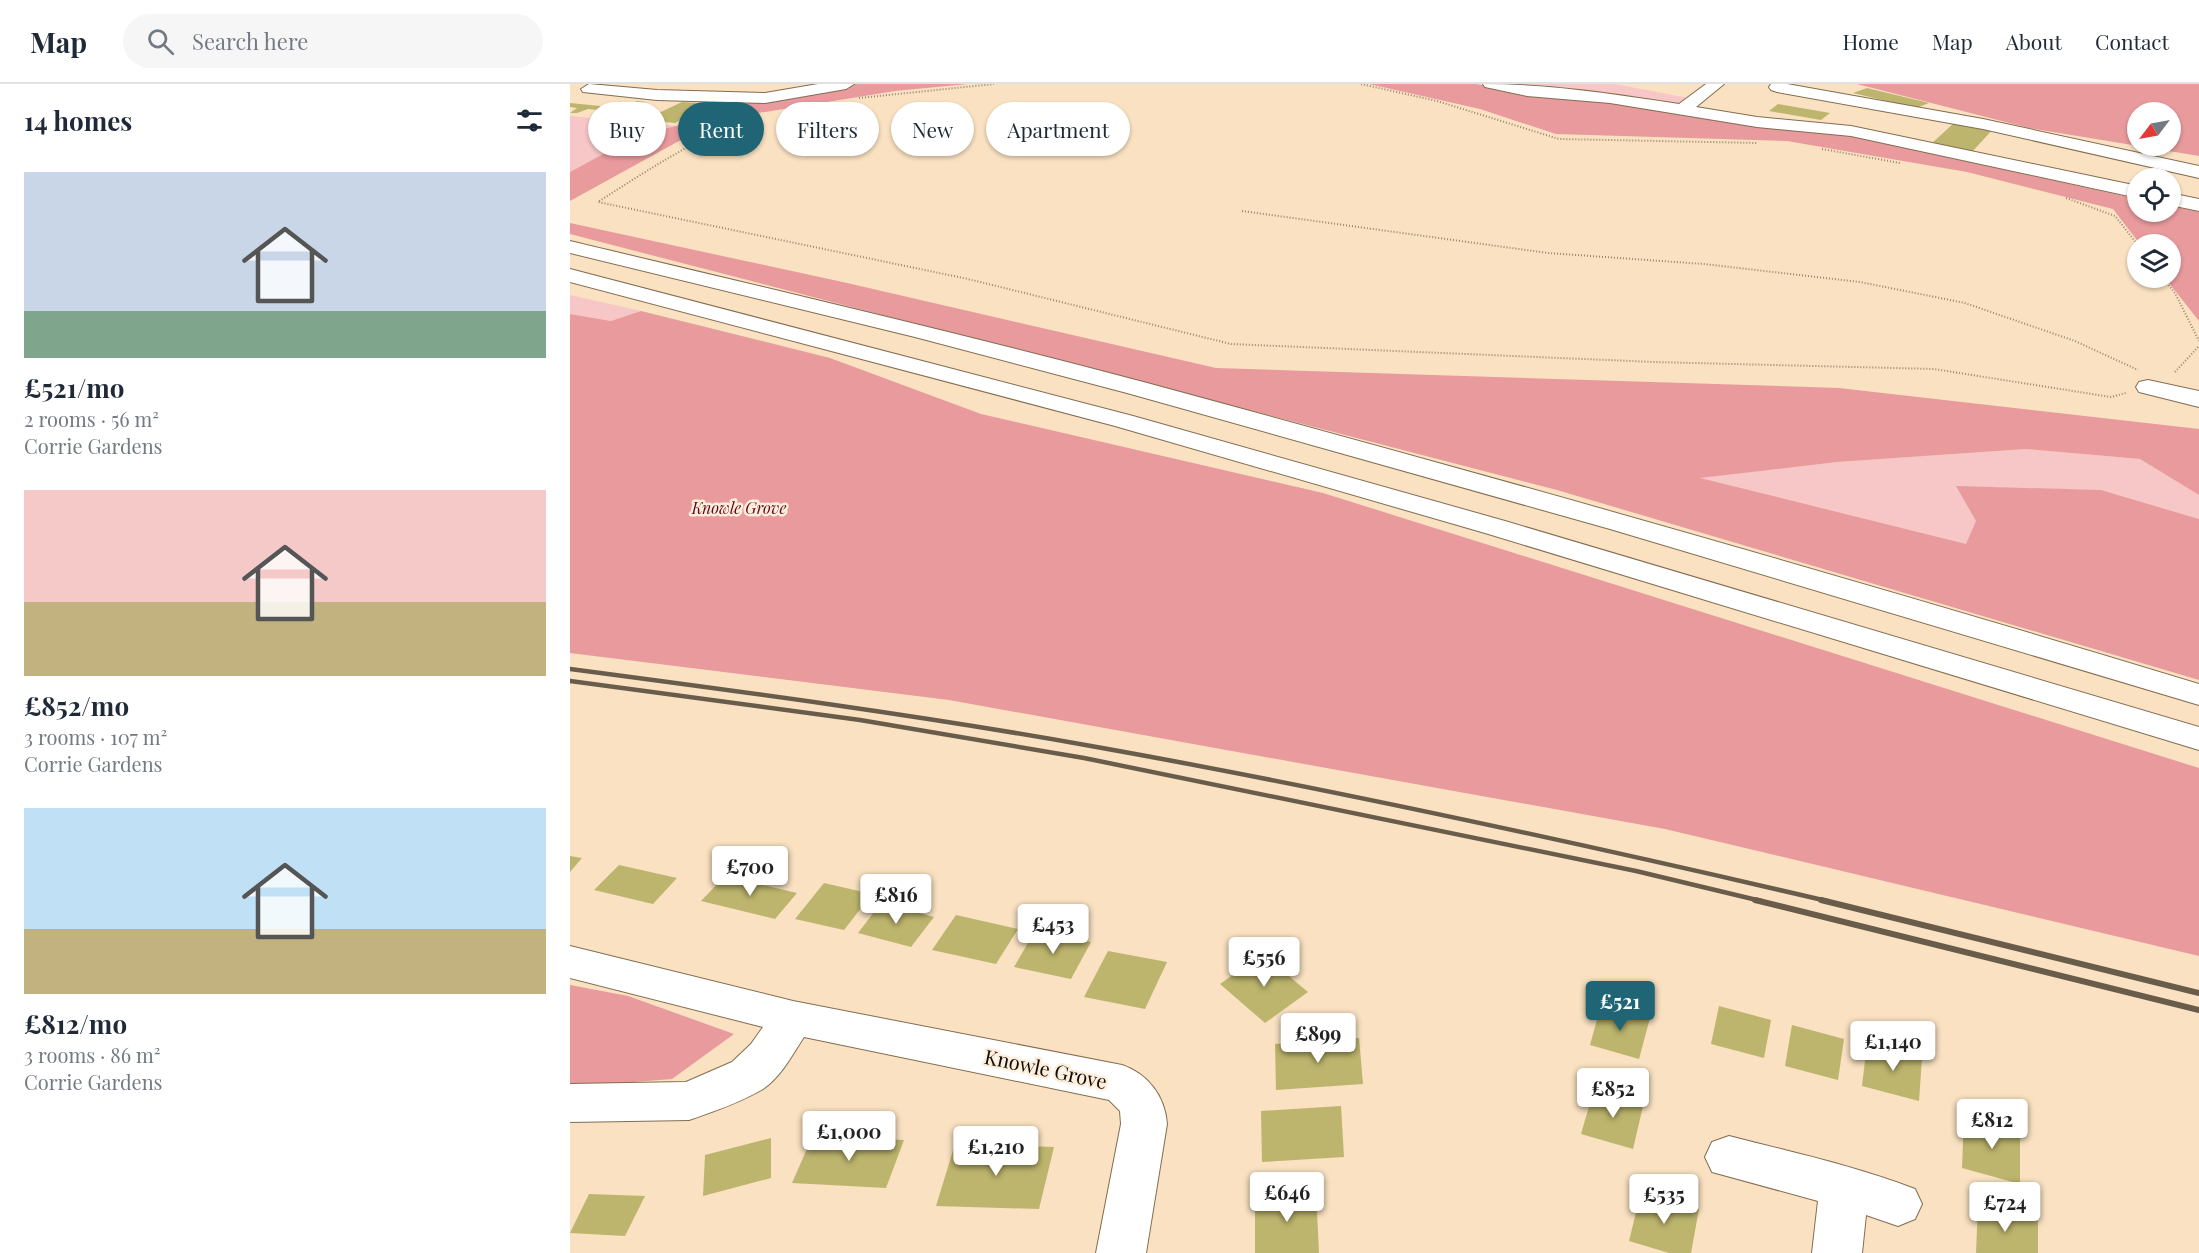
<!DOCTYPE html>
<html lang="en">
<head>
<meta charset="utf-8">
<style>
	body { margin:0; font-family:"Playfair Display",serif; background:#f6f6f7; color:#1f2937; height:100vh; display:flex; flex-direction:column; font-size:22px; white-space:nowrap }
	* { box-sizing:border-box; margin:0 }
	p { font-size:20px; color:#747a83 }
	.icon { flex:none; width:33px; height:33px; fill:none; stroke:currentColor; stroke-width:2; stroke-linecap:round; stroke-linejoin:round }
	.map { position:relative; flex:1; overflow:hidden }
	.drawer { display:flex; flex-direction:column; background:#fff; width:570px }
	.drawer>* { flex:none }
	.top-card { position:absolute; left:18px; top:18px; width:570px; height:54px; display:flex; gap:12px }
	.needle { width:39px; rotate:238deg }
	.tools { position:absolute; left:1557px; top:18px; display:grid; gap:12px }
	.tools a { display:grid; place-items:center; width:54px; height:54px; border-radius:50%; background:#fff; box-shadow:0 2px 4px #0004; font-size:30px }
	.price { position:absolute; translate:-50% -51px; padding:0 14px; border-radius:6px; background:#fff; color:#222; font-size:20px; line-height:39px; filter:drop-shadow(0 2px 3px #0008) }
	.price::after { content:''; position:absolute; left:50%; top:36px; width:18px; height:14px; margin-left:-9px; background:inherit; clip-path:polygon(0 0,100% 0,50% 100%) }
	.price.current { background:#1f6575; color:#fff }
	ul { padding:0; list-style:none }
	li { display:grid; align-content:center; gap:12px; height:318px; padding:0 24px }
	li span { display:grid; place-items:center; height:186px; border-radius:0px; color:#555 }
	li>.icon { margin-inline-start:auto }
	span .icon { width:108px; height:108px; fill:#fffc; stroke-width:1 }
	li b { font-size:26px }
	h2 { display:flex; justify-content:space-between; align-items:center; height:72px; padding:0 24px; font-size:26px }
	.pill { padding:0 21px; border-radius:27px; background:#fff; box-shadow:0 2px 4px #0004; font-size:21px; line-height:54px }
	.pill.current { background:#1f6575; color:#fff }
	header { display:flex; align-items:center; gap:36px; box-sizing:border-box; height:84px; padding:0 30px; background:#fff; border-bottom:2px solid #e0e1e3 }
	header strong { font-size:28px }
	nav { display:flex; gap:33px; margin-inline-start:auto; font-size:21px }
	.search { width:420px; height:54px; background:#f6f6f7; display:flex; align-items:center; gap:15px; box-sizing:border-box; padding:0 21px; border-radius:33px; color:#747a83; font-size:22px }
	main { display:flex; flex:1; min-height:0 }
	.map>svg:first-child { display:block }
</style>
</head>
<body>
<header>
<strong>Map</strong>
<div class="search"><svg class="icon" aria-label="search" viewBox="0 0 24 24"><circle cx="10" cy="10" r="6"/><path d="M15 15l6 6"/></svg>Search here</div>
<nav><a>Home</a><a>Map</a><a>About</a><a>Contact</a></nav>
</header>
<main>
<section class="drawer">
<h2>14 homes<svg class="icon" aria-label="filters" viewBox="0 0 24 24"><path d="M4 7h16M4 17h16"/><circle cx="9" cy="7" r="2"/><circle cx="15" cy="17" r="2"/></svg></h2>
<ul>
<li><span style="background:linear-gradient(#c9d6e8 75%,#7fa58c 0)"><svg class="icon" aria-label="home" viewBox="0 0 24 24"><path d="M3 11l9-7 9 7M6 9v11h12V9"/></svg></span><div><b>£521/mo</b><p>2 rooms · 56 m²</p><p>Corrie Gardens</p></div></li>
<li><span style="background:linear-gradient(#f6c9c9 60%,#c2b280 0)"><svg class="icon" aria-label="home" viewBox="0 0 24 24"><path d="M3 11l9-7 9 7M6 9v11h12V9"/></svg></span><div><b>£852/mo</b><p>3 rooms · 107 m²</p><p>Corrie Gardens</p></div></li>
<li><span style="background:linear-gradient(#bfe0f5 65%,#c2b280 0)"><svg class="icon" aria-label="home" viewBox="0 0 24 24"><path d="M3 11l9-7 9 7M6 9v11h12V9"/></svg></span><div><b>£812/mo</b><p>3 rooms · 86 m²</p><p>Corrie Gardens</p></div></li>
</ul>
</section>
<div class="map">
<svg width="1629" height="1169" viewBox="0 0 1629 1169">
	<rect width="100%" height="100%" fill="#f9e1c1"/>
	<g fill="#f7c6c7">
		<path d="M 956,0 L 1045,0 L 1118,14 L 1107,21 L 992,7 Z"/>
		<path d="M 0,32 L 108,42 L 68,51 L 0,88 Z"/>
		<path d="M 0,211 L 71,227 L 41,237 L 0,230 Z"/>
		<path d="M 1456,365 L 1570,375 L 1629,411 L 1629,435 L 1531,406 L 1387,403 L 1406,437 L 1397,461 L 1128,394 L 1267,378 Z"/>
	</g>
	<g fill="#e89a9d" fill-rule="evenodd">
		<path d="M 281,0 L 398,0 L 325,7 L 176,31 L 127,47 L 0,117 L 0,88 L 68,51 L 119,39 L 173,20 Z"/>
		<path d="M 799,0 L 905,0 L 1293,54 L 1567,115 L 1568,128 L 1600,128 L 1601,122 L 1629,128 L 1629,237 L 1595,194 L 1600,194 L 1600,160 L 1570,160 L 1543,125 L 1397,88 L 1217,57 L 986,50 L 910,25 Z"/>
		<path d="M 1287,0 L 1629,0 L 1629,72 L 1459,44 ZM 1600,28 L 1600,62 L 1568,62 L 1568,28 Z"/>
		<path d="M 0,139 L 277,199 L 646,284 L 1269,304 L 1629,345 L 1629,411 L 1570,375 L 1456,365 L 1267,378 L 1130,394 L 1396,460 L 1406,437 L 1386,402 L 1531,406 L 1629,435 L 1629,596 L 987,406 L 0,150 Z"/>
		<path d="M 71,227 L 260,274 L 411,330 L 753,409 L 1629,684 L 1629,872 L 1095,745 L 379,616 L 0,569 L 0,230 L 41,237 Z"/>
		<path d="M 0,901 L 58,912 L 164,950 L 102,995 L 0,1003 Z"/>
	</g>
	<g fill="#bdb56d">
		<path d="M 1297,4 L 1359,19 L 1346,24 L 1283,9 Z"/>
		<path d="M 67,17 L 76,18 L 50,28 L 18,25 L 7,29 L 0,29 L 7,24 L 0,23 L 0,19 L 50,24 Z"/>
		<path d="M 112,18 L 142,20 L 137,23 L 149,24 L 128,34 L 116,33 L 105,39 L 74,36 Z"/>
		<path d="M 1208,20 L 1260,29 L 1251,36 L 1199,27 Z"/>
		<path d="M 1384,39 L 1423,45 L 1402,68 L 1361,60 Z"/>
		<path d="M 0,772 L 12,774 L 0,788 Z"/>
		<path d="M 49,781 L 107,794 L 83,820 L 24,806 Z"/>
		<path d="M 155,792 L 227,809 L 205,835 L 131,817 Z"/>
		<path d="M 254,799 L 302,810 L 274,846 L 225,835 Z"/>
		<path d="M 311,819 L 364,833 L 341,863 L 288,849 Z"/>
		<path d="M 386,831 L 448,845 L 426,880 L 362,866 Z"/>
		<path d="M 465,847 L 521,858 L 501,895 L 444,883 Z"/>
		<path d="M 538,867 L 597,878 L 575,925 L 514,913 Z"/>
		<path d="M 692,870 L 738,908 L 695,939 L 650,900 Z"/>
		<path d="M 1031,921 L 1080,934 L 1069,975 L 1020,961 Z"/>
		<path d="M 1149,922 L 1201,936 L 1194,974 L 1141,960 Z"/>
		<path d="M 1222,941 L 1274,955 L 1268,996 L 1215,982 Z"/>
		<path d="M 789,954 L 793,1000 L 706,1006 L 705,960 Z"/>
		<path d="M 1297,960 L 1352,974 L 1349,1017 L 1292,1002 Z"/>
		<path d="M 1024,1005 L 1074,1018 L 1063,1065 L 1011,1050 Z"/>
		<path d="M 771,1022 L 774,1073 L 692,1078 L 691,1027 Z"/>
		<path d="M 1394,1033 L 1450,1048 L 1450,1100 L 1392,1084 Z"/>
		<path d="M 243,1051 L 334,1056 L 316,1104 L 222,1099 Z"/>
		<path d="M 201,1054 L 201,1094 L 133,1112 L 135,1071 Z"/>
		<path d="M 385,1060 L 484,1063 L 469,1125 L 366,1122 Z"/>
		<path d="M 746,1107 L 749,1169 L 685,1169 L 685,1111 Z"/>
		<path d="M 1071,1108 L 1129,1125 L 1121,1169 L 1099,1169 L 1059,1157 Z"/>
		<path d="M 19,1110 L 75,1112 L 55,1152 L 0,1149 Z"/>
		<path d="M 1408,1121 L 1468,1137 L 1468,1169 L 1406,1169 Z"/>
	</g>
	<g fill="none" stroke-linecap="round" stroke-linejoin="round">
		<g stroke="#826d51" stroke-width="2">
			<g id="minor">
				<path d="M 19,0 L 87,6 L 195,9 L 248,0 L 284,0 L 276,5 L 195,19 L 87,16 L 13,8 L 11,5 Z"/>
				<path d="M 913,0 C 978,0 1044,10 1109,20 L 1136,0 L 1154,0 L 1126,23 L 1187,33 L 1281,42 L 1568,102 L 1568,114 L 1281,52 L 1187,43 L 1040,19 L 957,12 L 915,3 Z"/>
				<path d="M 1201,0 L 1217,0 L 1413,35 L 1629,82 L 1629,94 L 1413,45 L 1207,8 L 1201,6 L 1199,3 Z"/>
				<path d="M 1600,109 L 1629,115 L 1629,127 L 1600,121 Z"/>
				<path d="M 1578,296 L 1629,307 L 1629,323 L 1569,308 L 1566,303 L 1569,298 Z"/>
				<path d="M 0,862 L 223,917 L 552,981 C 578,990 595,1012 597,1040 L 576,1169 L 526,1169 L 551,1040 L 550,1027 L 539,1016 L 234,953 C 222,971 211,993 193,1005 C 171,1018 143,1028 119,1036 L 0,1038 L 0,1000 L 116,998 L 162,978 L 181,960 L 193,943 L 0,894 Z"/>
				<path d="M 1159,1052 C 1221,1068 1285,1082 1345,1105 L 1352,1120 L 1345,1135 L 1328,1142 L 1296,1131 L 1292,1169 L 1242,1169 L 1248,1117 L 1142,1088 L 1135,1073 L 1142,1058 Z"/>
			</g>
		</g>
		<g stroke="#826d51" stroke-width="2">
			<g id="highway">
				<path d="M 0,157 C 192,203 385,248 577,299 C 929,394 1280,494 1629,600 L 1629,621 L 1040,445 L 557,309 L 345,253 L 0,169 Z"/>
				<path d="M 0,185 L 563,332 L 935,437 L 1629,643 L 1629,666 L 915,449 L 545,342 L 0,198 Z"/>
			</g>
		</g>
		<g stroke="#978670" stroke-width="2" stroke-dasharray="1 2" stroke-linecap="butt">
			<path d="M 791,0 L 867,17 L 989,55 L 1188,59"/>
			<path d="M 289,14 L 424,0"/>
			<path d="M 176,34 C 123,57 76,87 28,118 L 398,195 L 661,260 L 1084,278 L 1364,285 L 1541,313 L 1556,309"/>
			<path d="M 1252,65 L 1330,79"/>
			<path d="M 1496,114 L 1545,132 L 1568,161"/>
			<path d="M 672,127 L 978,169 L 1134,180 L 1290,198 L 1395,219 L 1505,257 L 1568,286"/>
			<path d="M 1593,194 L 1605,209 L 1629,257"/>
			<path d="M 1605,288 L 1629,262"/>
		</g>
		<use href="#minor" fill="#fff" fill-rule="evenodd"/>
		<use href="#highway" fill="#fff" fill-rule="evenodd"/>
		<g stroke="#6a5c4b" stroke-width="4.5">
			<path d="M 0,585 C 174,608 348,631 521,662 C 768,706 1013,760 1257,817"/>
			<path d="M 0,597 L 290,636 L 514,674 L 1066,787 L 1191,817"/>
		</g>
		<g stroke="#6a5c4b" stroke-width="6">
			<path d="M 1185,816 L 1629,926"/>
			<path d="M 1251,816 L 1629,909"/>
		</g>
	</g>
	<g text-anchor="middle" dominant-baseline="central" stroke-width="5" stroke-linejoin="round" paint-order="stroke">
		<g font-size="16" font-style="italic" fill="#64051b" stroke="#feefdd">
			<text x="169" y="423">Knowle Grove</text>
		</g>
		<g font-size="20" fill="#110a02" stroke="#feefdd">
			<text transform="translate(476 984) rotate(12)">Knowle Grove</text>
		</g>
	</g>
</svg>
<div class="tools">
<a><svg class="needle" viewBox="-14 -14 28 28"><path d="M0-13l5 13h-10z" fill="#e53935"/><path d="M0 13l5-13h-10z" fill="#747a83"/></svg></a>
<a><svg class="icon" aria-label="locate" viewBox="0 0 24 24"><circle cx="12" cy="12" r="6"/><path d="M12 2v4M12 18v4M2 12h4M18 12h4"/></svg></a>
<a><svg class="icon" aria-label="layers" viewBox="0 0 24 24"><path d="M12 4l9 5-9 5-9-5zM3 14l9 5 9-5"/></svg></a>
</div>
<b class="price" style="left:180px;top:813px">£700</b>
<b class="price" style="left:326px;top:841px">£816</b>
<b class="price" style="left:483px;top:871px">£453</b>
<b class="price" style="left:694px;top:904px">£556</b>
<b class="price current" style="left:1050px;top:948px">£521</b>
<b class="price" style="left:748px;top:980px">£899</b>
<b class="price" style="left:1323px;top:988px">£1,140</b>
<b class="price" style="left:1043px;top:1035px">£852</b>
<b class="price" style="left:1422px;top:1066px">£812</b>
<b class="price" style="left:279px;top:1078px">£1,000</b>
<b class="price" style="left:426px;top:1093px">£1,210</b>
<b class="price" style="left:717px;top:1139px">£646</b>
<b class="price" style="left:1094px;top:1141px">£535</b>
<b class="price" style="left:1435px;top:1149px">£724</b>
<div class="top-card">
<a class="pill">Buy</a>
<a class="pill current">Rent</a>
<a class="pill">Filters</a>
<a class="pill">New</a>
<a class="pill">Apartment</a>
</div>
</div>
</main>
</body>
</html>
